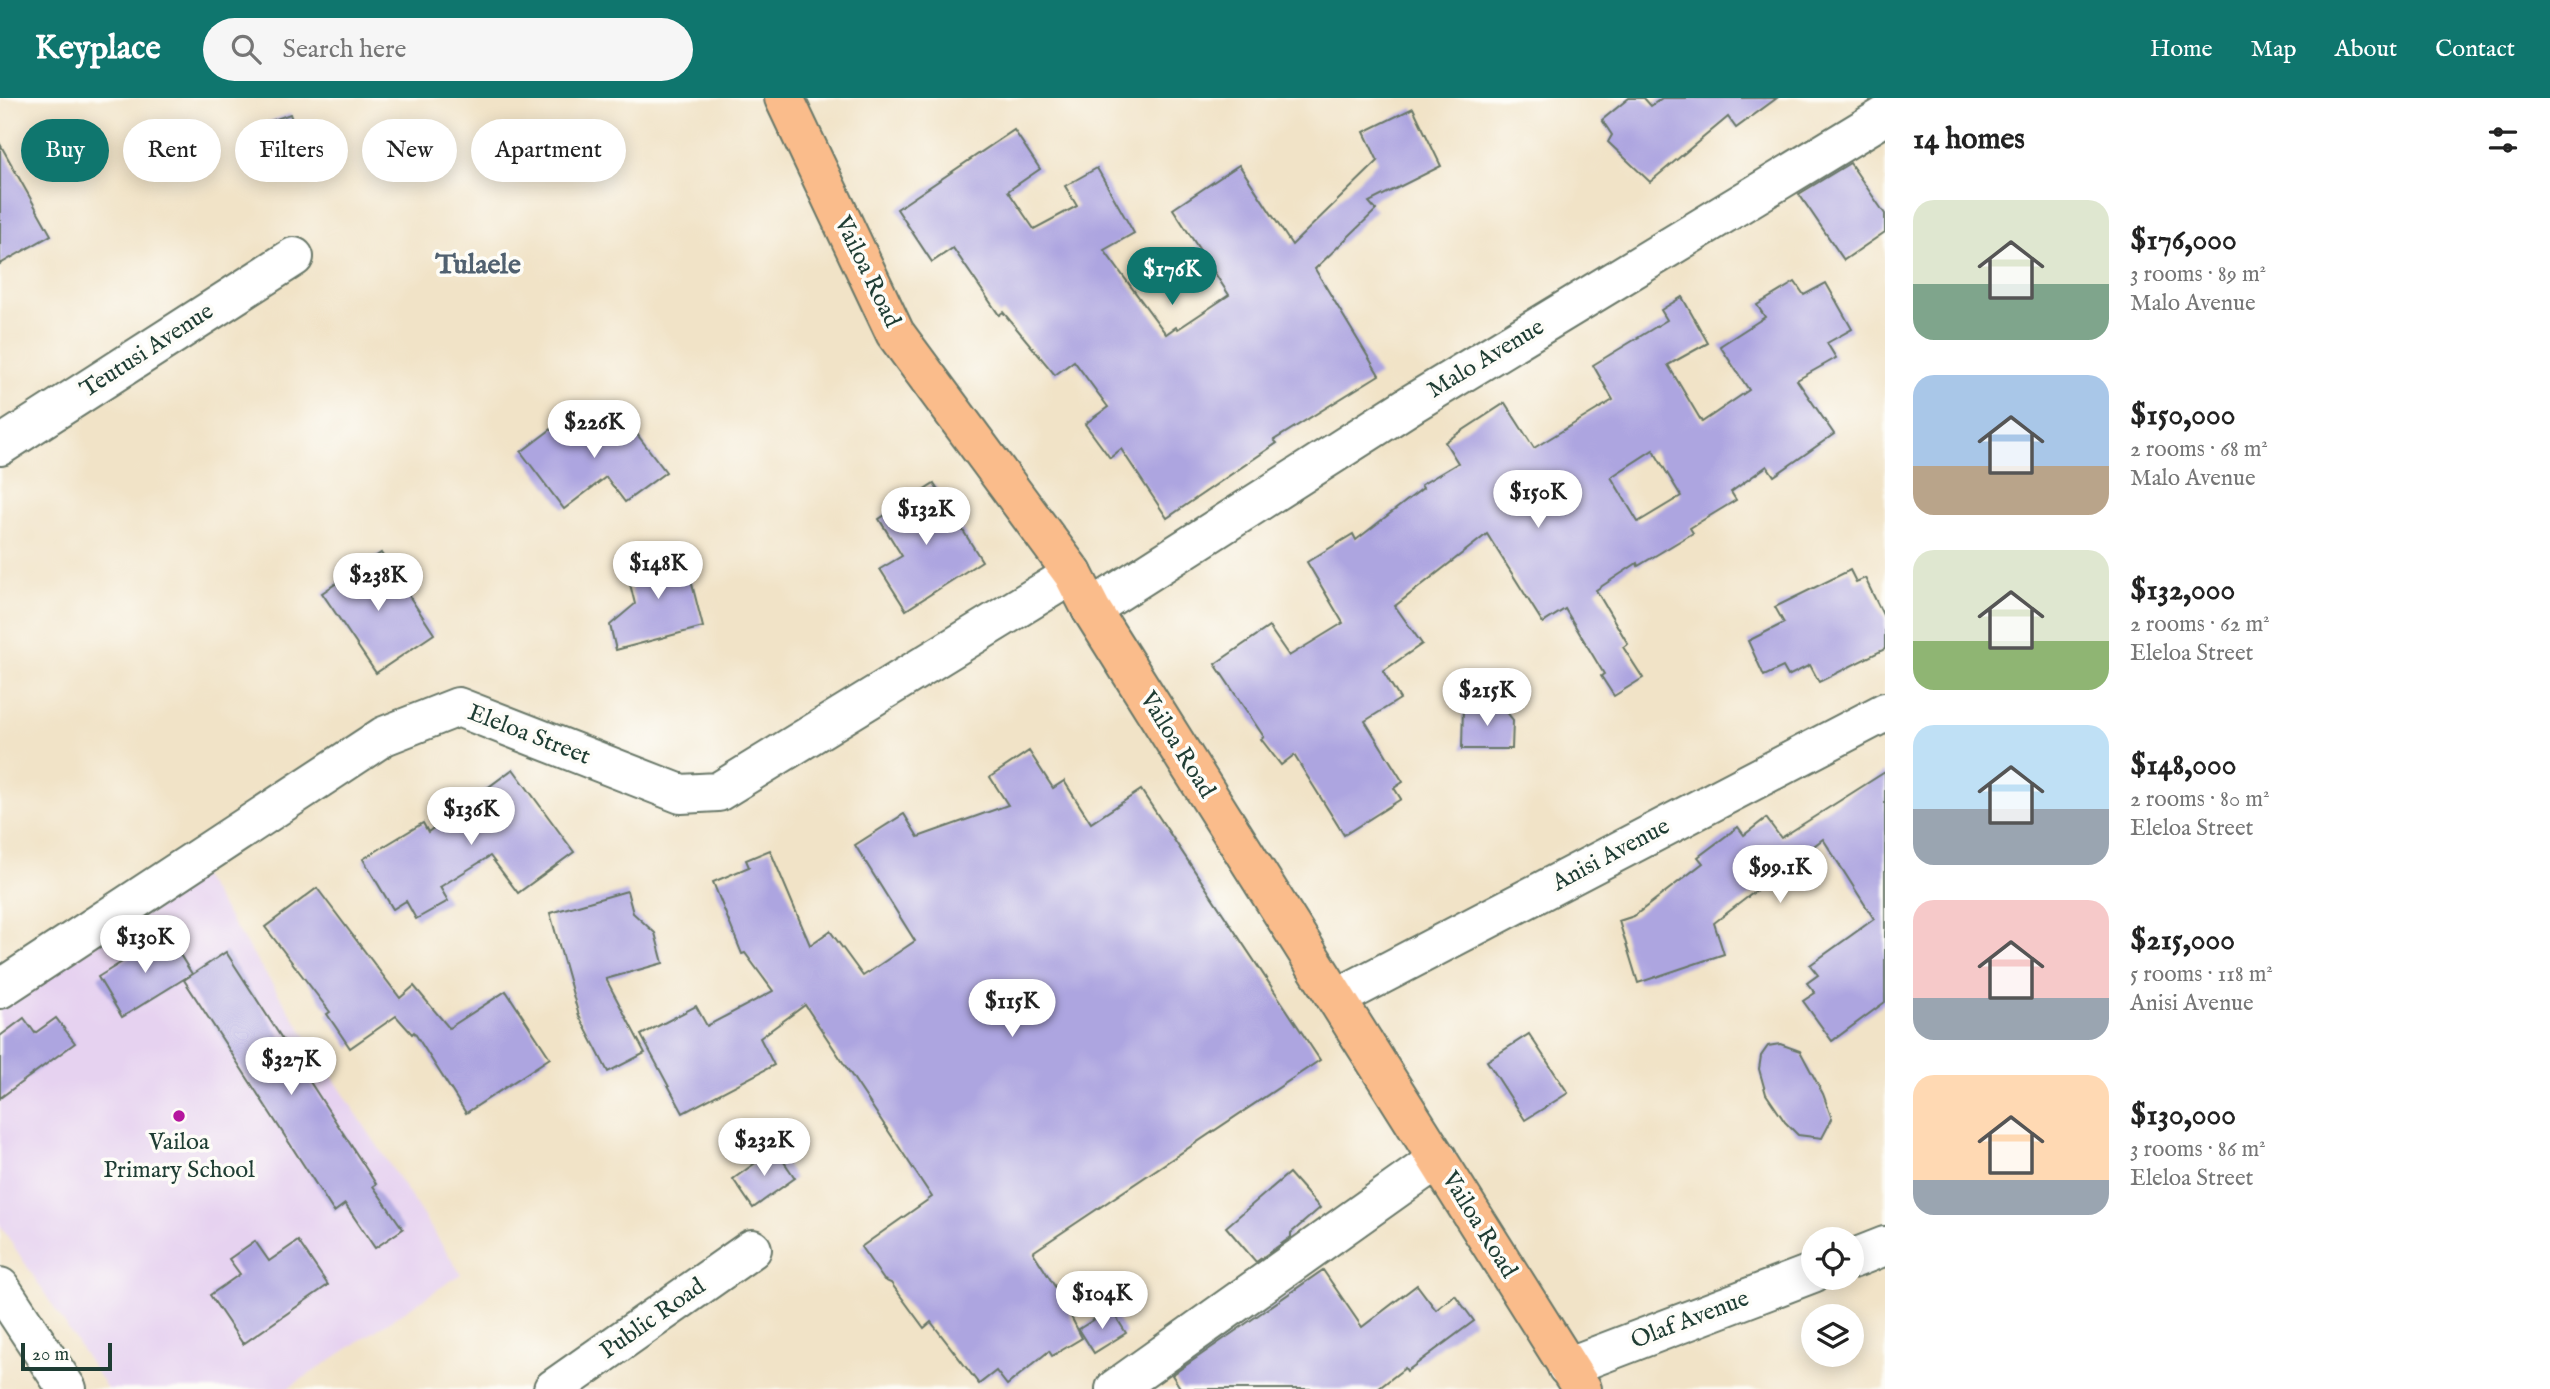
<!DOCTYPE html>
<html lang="en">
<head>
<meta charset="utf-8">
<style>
	body { margin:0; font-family:"IM FELL English",serif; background:#f6f6f6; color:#222; height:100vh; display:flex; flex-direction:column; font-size:26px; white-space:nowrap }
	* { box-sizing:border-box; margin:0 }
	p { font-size:23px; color:#767676 }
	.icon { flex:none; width:38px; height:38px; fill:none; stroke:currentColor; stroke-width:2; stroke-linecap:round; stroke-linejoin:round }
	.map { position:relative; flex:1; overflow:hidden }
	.sheet { display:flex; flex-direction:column; background:#fff; width:665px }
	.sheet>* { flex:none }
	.banner { position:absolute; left:21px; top:21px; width:665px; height:63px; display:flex; gap:14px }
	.controls { position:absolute; left:1801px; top:1129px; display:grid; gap:14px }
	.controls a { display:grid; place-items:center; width:63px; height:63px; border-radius:50%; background:#fff; box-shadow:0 4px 18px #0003; font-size:35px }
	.scale { position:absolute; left:21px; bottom:18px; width:91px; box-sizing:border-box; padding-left:7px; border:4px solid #1f3d34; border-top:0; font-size:19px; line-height:24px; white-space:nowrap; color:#1f3d34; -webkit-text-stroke:5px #fdfcf7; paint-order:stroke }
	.price { position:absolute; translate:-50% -60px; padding:0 16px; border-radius:24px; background:#fff; color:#222; font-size:23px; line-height:46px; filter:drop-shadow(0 2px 4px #0008) }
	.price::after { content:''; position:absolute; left:50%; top:42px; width:21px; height:16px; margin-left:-10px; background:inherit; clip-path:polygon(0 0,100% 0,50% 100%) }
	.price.active { background:#0f766e; color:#fff }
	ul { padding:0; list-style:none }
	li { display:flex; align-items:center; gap:21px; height:175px; padding:0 28px }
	li span { display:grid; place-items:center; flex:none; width:196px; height:140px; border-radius:21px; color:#555 }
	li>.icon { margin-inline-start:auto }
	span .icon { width:84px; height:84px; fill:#fffc; stroke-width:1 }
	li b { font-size:30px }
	h2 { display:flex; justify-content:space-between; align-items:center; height:84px; padding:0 28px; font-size:30px }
	.tag { padding:0 24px; border-radius:32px; background:#fff; box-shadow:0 4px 18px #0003; font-size:24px; line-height:63px }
	.tag.active { background:#0f766e; color:#fff }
	header { display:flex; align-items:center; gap:42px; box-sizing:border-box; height:98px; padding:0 35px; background:#0f766e; color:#fff }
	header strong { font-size:33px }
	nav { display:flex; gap:38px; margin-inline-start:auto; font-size:24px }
	.search { width:490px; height:63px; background:#f6f6f6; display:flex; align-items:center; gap:18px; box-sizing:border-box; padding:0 24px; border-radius:38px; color:#767676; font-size:26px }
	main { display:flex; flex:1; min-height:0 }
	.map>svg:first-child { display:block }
</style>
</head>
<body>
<header>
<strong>Keyplace</strong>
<div class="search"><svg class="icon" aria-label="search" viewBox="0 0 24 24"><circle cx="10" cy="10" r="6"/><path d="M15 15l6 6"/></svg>Search here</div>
<nav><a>Home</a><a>Map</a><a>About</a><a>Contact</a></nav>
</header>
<main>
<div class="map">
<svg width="1885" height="1291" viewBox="0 0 1885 1291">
	<rect width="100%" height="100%" fill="#fdfcf7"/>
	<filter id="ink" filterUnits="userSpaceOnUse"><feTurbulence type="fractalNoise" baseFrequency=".0143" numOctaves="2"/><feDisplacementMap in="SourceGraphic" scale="14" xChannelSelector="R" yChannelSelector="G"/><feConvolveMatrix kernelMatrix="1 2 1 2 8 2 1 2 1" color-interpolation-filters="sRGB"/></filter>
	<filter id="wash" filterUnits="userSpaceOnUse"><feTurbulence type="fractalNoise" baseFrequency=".00686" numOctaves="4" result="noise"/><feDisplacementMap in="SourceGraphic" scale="28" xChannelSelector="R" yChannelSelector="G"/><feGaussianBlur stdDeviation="1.57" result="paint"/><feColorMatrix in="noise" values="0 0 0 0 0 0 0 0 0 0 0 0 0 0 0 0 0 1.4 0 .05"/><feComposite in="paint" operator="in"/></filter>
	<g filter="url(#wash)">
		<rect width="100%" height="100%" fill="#f1e3c7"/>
		<path fill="#e6d2f0" d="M 201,777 L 461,1176 L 287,1291 L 107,1291 L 0,1127 L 0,909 Z"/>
		<g id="blocks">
			<g fill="#ada5e0" fill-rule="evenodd">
				<path d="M 1629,0 L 1644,0 L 1651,8 L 1662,0 L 1777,0 L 1736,30 L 1728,19 L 1650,84 L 1608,44 L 1612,37 L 1602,22 Z"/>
				<path d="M 1413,10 L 1441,68 L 1369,104 L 1376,112 L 1315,171 L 1379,277 L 1274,342 L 1277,345 L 1167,420 L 1121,351 L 1110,360 L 1085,326 L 1108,309 L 1074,263 L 1055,277 L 1003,214 L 999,217 L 953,150 L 932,164 L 897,111 L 1014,32 L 1040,71 L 1008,93 L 1034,131 L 1077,108 L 1065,88 L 1097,70 L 1134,135 L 1104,152 L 1166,236 L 1176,229 L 1178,231 L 1229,197 L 1173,111 L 1239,67 L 1292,147 L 1378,63 L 1364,34 Z"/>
				<path d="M 290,16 L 305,58 L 266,73 L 251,30 Z"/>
				<path d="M 0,46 L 51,137 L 0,166 Z"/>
				<path d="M 1850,65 L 1885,116 L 1885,134 L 1844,162 L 1799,96 Z"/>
				<path d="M 1795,184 L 1804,197 L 1826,185 L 1852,231 L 1827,245 L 1836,260 L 1797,282 L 1834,336 L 1774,378 L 1767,368 L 1731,394 L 1736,402 L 1690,430 L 1693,435 L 1638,468 L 1637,465 L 1596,492 L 1628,546 L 1623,549 L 1643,580 L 1614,598 L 1601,578 L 1604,576 L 1565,511 L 1543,525 L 1487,436 L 1395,508 L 1422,546 L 1383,573 L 1400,601 L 1365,623 L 1403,684 L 1394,690 L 1401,701 L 1344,737 L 1294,657 L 1281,667 L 1261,641 L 1264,639 L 1215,566 L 1269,529 L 1289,558 L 1343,525 L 1307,464 L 1353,436 L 1356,442 L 1423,390 L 1421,387 L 1458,365 L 1445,344 L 1505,305 L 1534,350 L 1613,302 L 1593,267 L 1667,222 L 1661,212 L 1682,199 L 1708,245 L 1668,267 L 1702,324 L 1749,292 L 1720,248 L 1765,219 L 1757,207 ZM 1653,352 L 1681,398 L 1638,424 L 1611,379 Z"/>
				<path d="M 616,309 L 666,374 L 625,404 L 606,379 L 564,411 L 521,354 L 558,326 L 577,339 Z"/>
				<path d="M 934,386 L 982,463 L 906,512 L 880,471 L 902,458 L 879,421 Z"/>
				<path d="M 683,451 L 703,529 L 616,552 L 610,527 L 635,506 L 625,466 Z"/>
				<path d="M 381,455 L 434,536 L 376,575 L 322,495 Z"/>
				<path d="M 1850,472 L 1856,484 L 1865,480 L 1885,521 L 1885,551 L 1819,584 L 1810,567 L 1788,578 L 1783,569 L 1764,578 L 1748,543 L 1784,525 L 1775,509 Z"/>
				<path d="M 1463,607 L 1501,607 L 1513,622 L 1512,651 L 1462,651 Z"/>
				<path d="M 1029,653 L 1053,690 L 1064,683 L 1091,725 L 1141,692 L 1320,962 L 1033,1154 L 1059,1195 L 1082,1240 L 1052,1258 L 1049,1253 L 1007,1287 L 996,1273 L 979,1286 L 931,1224 L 924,1230 L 891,1185 L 884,1182 L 861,1149 L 932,1099 L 805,907 L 760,940 L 774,967 L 683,1015 L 641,937 L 696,908 L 707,928 L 773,893 L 745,855 L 742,856 L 713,784 L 749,769 L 746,762 L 770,752 L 810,847 L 830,833 L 863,878 L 915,843 L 855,747 L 904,716 L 918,739 L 1008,707 L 990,679 Z"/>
				<path d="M 513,671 L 574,754 L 518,795 L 490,758 L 440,789 L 448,803 L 416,821 L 406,803 L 393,811 L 363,761 L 423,725 L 428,734 Z"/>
				<path d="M 1885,674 L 1885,904 L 1832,943 L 1803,903 L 1815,895 L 1807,885 L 1818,877 L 1810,867 L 1874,821 L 1823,741 L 1714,825 L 1724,856 L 1638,885 L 1619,823 L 1634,818 L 1703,765 L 1698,759 L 1738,729 L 1744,737 L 1766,720 L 1781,740 Z"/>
				<path d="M 317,790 L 400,900 L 414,888 L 449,930 L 506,893 L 550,960 L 466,1015 L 414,934 L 412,936 L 396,918 L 350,950 L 327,916 L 330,914 L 265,829 Z"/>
				<path d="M 627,793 L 633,815 L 655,835 L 663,865 L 606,881 L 645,955 L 608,974 L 579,918 L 550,815 Z"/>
				<path d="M 167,836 L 192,876 L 122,919 L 98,879 Z"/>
				<path d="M 226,854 L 376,1086 L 373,1088 L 403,1131 L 375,1150 L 345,1106 L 334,1114 L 184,882 Z"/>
				<path d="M 24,920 L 35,935 L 56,920 L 75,945 L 0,1000 L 0,938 Z"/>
				<path d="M 1529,936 L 1568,995 L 1525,1022 L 1487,963 Z"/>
				<path d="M 1780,946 L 1800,953 L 1823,996 L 1832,1021 L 1822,1040 L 1798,1037 L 1785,1024 L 1766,996 L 1759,971 L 1761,958 L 1768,948 Z"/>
				<path d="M 775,1051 L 795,1080 L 753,1110 L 733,1081 Z"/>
				<path d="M 1289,1075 L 1320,1110 L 1291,1135 L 1291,1139 L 1256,1164 L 1226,1129 Z"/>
				<path d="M 255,1143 L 269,1163 L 298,1143 L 328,1187 L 243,1246 L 210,1197 L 240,1176 L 229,1161 Z"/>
				<path d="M 1323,1172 L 1362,1229 L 1417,1187 L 1436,1212 L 1455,1197 L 1474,1223 L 1407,1273 L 1405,1270 L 1378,1291 L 1181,1291 L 1172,1277 Z"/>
				<path d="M 1111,1211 L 1126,1235 L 1094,1255 L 1079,1231 Z"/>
			</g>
		</g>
	</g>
	<g filter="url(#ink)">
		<use href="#blocks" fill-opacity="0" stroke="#687767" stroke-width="2"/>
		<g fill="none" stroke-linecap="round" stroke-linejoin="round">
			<g stroke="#687767" stroke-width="42">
				<g id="minor">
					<path d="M 0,348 L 294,159"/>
					<path d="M 1091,511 L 1413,305 L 1885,18"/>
					<path d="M 0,891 L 384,638 L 458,609 L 681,696 L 718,694 L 1073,476"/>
					<path d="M 1337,900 L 1885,614"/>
					<path d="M 1852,1161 L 1885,1148"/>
					<path d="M 0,1189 L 67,1291"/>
					<path d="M 1567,1269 L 1813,1175"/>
					<path d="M 553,1291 L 752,1151"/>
					<path d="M 1115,1291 L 1438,1061"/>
				</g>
			</g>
			<g stroke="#687767" stroke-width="42">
				<path id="major" d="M 784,0 L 895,235 L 1073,476 L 1091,511 L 1582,1291"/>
			</g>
			<use href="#minor" stroke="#fff" stroke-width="38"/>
			<use href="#major" stroke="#fabc8b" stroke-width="38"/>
		</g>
	</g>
	<circle fill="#b5179e" stroke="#fdfcf7" stroke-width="2.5" cx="179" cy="1018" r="7"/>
	<g text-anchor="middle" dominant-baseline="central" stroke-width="7" stroke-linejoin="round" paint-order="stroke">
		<g font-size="24" fill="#1f3d34" stroke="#fdfcf7">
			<text transform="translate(867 174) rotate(64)">Vailoa Road</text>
			<text transform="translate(147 253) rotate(-33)">Teutusi Avenue</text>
			<text transform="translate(1486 261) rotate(-31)">Malo Avenue</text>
			<text transform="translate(529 637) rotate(21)">Eleloa Street</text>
			<text transform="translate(1177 647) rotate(58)">Vailoa Road</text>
			<text transform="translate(1611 757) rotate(-28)">Anisi Avenue</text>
			<text transform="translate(1479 1127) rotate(58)">Vailoa Road</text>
			<text transform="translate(653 1221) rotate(-35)">Public Road</text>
			<text transform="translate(1690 1222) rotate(-21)">Olaf Avenue</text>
		</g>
		<g font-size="24" fill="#1f3d34" stroke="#fdfcf7">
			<text x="179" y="1044">Vailoa<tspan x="179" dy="28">Primary School</tspan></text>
		</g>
		<g font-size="28" font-weight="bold" fill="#516170" stroke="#fdfcf7">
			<text x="478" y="167">Tulaele</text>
		</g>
	</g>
</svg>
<div class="controls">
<a><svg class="icon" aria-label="locate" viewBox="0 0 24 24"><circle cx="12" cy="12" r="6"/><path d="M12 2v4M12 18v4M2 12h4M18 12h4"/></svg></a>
<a><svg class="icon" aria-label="layers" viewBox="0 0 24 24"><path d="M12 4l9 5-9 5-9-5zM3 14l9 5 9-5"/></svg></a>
</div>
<div class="scale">20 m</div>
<b class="price active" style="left:1172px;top:209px">$176K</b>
<b class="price" style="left:594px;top:362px">$226K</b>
<b class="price" style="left:1538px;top:432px">$150K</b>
<b class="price" style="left:926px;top:449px">$132K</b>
<b class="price" style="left:658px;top:503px">$148K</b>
<b class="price" style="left:378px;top:515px">$238K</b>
<b class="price" style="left:1487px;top:630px">$215K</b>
<b class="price" style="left:471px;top:749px">$136K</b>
<b class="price" style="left:1780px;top:807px">$99.1K</b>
<b class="price" style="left:145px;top:877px">$130K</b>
<b class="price" style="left:1012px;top:941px">$115K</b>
<b class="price" style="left:291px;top:999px">$327K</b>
<b class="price" style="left:764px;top:1080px">$232K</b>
<b class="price" style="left:1102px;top:1233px">$104K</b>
<div class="banner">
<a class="tag active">Buy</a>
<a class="tag">Rent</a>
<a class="tag">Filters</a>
<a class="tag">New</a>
<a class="tag">Apartment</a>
</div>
</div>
<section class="sheet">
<h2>14 homes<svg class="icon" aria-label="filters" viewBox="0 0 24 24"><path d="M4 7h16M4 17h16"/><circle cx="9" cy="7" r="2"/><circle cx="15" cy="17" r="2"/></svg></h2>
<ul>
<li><span style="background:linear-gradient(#dfe7d0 60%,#7fa58c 0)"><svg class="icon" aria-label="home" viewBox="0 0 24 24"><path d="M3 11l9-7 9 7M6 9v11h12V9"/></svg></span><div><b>$176,000</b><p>3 rooms · 89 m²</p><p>Malo Avenue</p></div></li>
<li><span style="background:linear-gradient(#a9c7e8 65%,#b9a48a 0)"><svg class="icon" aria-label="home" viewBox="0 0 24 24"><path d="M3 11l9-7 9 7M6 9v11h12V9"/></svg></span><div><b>$150,000</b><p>2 rooms · 68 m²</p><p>Malo Avenue</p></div></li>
<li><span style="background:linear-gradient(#dfe7d0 65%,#8fb573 0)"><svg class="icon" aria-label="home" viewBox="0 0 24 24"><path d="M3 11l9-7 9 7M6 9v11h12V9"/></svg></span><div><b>$132,000</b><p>2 rooms · 62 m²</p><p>Eleloa Street</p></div></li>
<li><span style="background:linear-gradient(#bfe0f5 60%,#9aa5b1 0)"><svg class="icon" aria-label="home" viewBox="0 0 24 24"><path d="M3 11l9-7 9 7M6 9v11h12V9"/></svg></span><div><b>$148,000</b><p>2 rooms · 80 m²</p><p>Eleloa Street</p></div></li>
<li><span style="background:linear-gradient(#f6c9c9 70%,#9aa5b1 0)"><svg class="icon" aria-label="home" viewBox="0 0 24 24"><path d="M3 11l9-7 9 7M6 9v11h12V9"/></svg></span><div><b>$215,000</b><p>5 rooms · 118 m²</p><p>Anisi Avenue</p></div></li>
<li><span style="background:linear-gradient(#ffd9b3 75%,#9aa5b1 0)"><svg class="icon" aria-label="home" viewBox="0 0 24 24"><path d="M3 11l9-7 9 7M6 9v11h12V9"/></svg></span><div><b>$130,000</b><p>3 rooms · 86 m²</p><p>Eleloa Street</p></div></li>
</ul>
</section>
</main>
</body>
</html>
